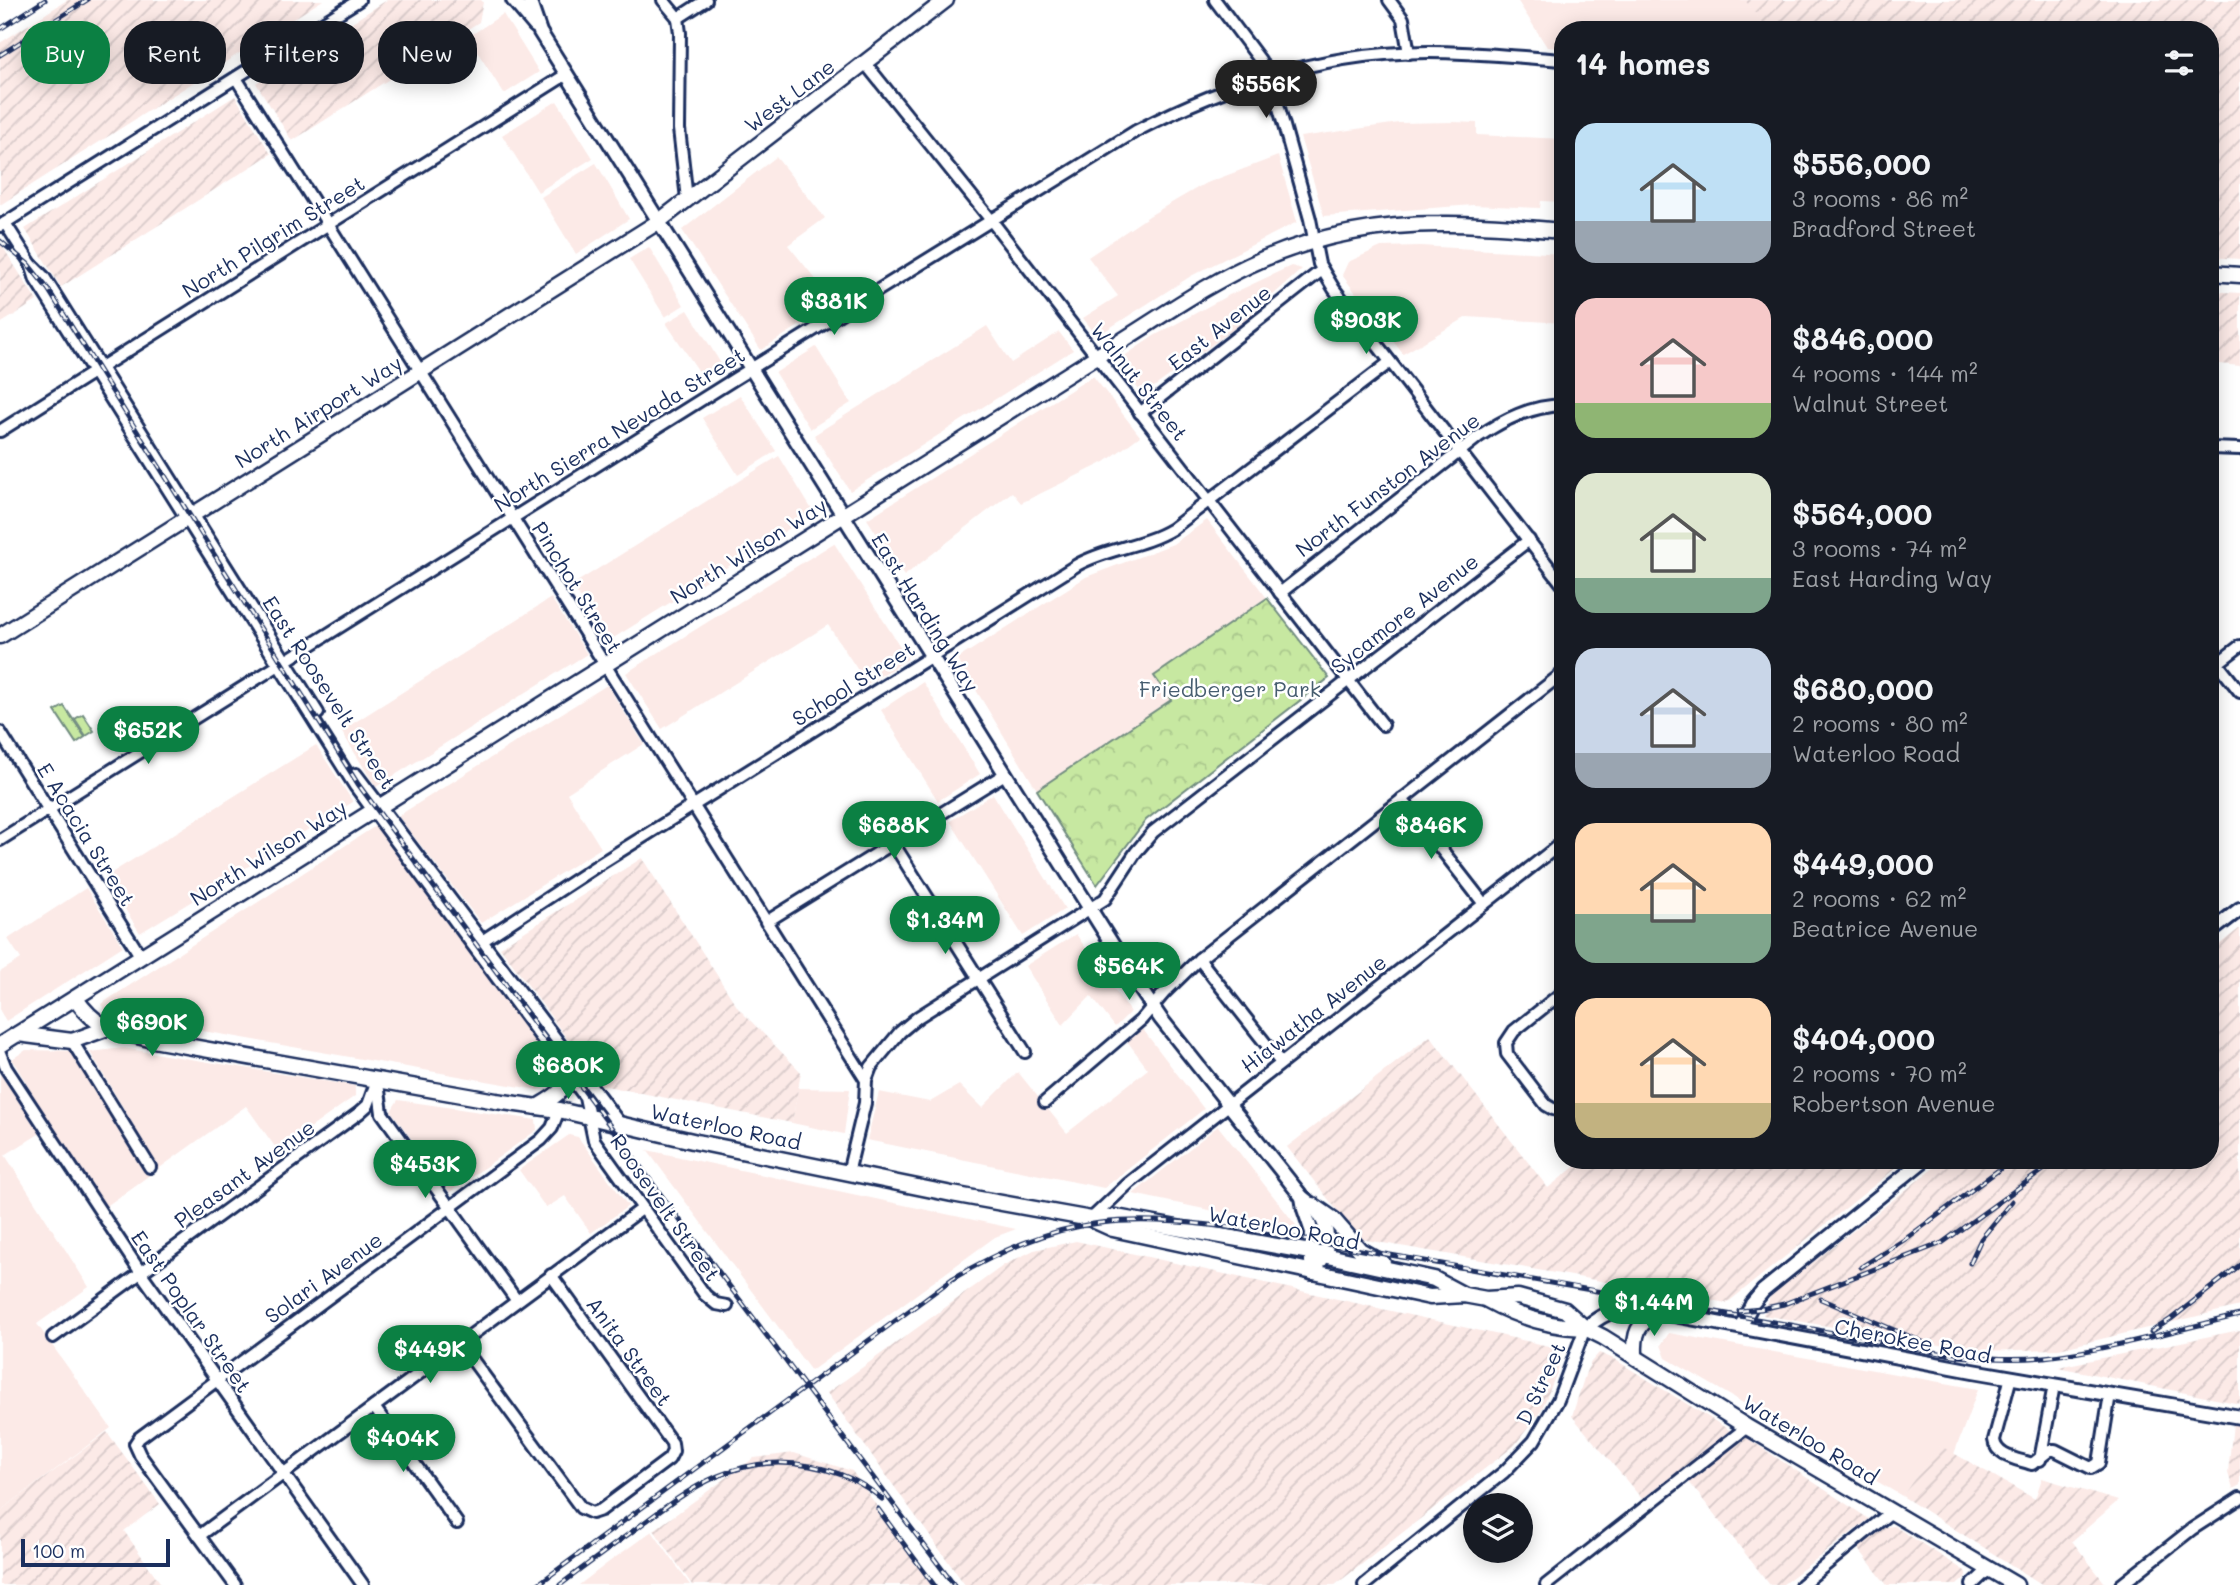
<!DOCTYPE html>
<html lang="en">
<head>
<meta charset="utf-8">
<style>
	body { margin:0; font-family:Mali,sans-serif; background:#242831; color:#f1f3f6; height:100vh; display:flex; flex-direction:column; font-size:26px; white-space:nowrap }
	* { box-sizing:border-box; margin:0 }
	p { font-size:23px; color:#9ea1a6 }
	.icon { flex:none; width:38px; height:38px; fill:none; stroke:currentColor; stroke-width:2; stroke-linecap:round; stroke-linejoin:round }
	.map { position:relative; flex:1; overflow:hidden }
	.details { position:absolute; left:1554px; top:21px; width:665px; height:1148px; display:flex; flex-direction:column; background:#171b24; border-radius:28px; box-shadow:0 4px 18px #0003 }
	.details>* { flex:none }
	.banner { position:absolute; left:21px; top:21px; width:665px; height:63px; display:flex; gap:14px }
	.controls { position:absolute; left:1463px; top:1493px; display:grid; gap:14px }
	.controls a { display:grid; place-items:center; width:70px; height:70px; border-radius:50%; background:#171b24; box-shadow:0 4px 18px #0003; font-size:35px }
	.scale { position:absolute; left:21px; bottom:18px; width:149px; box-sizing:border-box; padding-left:7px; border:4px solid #1b2f5e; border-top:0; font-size:19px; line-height:24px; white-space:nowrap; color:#1b2f5e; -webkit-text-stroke:5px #fff; paint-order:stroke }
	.price { position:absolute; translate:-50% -60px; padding:0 16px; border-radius:24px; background:#0b8043; color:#fff; font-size:23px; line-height:46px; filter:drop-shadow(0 2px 4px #0008) }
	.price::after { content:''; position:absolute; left:50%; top:42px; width:21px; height:16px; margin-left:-10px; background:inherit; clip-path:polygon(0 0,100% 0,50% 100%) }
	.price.selected { background:#222; color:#fff }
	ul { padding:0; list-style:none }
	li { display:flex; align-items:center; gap:21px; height:175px; padding:0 21px }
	li span { display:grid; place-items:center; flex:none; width:196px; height:140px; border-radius:21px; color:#555 }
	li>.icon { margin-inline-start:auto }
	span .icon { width:84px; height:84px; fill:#fffc; stroke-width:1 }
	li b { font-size:30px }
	h2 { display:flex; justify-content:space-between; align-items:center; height:84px; padding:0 21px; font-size:30px }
	.tag { padding:0 24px; border-radius:28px; background:#171b24; box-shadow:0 4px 18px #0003; font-size:24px; line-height:63px }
	.tag.selected { background:#0b8043; color:#fff }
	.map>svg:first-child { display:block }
</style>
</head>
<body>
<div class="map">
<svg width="2240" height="1585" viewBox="0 0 2240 1585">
	<defs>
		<pattern id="industrial-furrows" width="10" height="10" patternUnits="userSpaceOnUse" patternTransform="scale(1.75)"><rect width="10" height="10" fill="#fceae7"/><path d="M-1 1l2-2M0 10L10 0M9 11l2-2" fill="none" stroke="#d7c9c9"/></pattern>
		<pattern id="park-crowns" width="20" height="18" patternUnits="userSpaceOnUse" patternTransform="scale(1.75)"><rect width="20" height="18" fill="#c7e8a1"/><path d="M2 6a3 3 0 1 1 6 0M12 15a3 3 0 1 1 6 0" fill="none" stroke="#aac78d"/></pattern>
	</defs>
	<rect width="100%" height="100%" fill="#fff"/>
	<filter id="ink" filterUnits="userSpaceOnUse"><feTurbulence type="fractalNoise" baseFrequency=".0143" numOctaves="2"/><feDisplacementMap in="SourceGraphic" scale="14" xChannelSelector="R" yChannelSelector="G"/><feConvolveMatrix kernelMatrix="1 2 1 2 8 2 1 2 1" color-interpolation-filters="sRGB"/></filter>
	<g filter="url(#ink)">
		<g fill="#fceae7">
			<path d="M 1517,0 L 1746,0 L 1768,30 L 1563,30 L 1563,48 L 1547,47 Z"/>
			<path d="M 503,14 L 539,72 L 504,94 L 468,37 Z"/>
			<path d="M 557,101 L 593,158 L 538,192 L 502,135 Z"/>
			<path d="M 1453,122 L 1477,123 L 1477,135 L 1563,139 L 1563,202 L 1541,201 L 1540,208 L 1473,205 L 1324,216 L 1300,137 L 1399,123 Z"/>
			<path d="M 1278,156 L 1297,222 L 1191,276 L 1097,336 L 1083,318 L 1118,296 L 1088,257 L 1149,216 L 1204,184 Z"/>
			<path d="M 776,157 L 825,218 L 788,245 L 835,303 L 761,350 L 682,230 Z"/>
			<path d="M 596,163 L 629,219 L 576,254 L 541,197 Z"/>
			<path d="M 1420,246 L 1563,254 L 1563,323 L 1467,317 L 1403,354 L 1342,275 L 1348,262 L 1381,247 Z"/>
			<path d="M 649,247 L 684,305 L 665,317 L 629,259 Z"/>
			<path d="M 1291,266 L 1302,269 L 1243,322 L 1143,395 L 1117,361 L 1154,336 L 1227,296 Z"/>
			<path d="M 688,310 L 723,367 L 704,379 L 666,323 Z"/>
			<path d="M 987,326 L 1011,363 L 1059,332 L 1073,350 L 850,491 L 814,435 Z"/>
			<path d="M 816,347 L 851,403 L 810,429 L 775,373 Z"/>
			<path d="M 1093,376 L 1140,436 L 1105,462 L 1021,503 L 1012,492 L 904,576 L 867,519 Z"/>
			<path d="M 740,395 L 776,451 L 738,475 L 702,418 Z"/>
			<path d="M 779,456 L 814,513 L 607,642 L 572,585 Z"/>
			<path d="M 1207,520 L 1267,598 L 1155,676 L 1171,700 L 1037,790 L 957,659 L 1086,577 L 1173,544 Z"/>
			<path d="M 834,543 L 908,659 L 867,684 L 828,625 L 662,729 L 626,673 Z"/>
			<path d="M 551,598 L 587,654 L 376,787 L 341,731 Z"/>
			<path d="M 923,682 L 980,774 L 938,801 L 881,710 Z"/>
			<path d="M 607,685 L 644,744 L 567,793 L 601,848 L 481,923 L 398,816 Z"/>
			<path d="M 316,745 L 353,802 L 140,933 L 105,877 Z"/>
			<path d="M 993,794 L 1065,909 L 1023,936 L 950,821 Z"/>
			<path d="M 380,823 L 555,1067 L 558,1078 L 549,1086 L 538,1090 L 106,1014 L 101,1004 Z"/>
			<path d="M 86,888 L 123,946 L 6,1021 L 0,1011 L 0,972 L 21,959 L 8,939 Z"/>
			<path d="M 1076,934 L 1130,1012 L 1115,1027 L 1091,996 L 1063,1025 L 1025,966 Z"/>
			<path d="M 1141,1027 L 1204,1109 L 1104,1188 L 867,1140 L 879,1092 L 930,1102 L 959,1085 L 982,1108 L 1018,1072 L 1067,1133 L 1148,1069 L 1127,1041 Z"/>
			<path d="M 123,1048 L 355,1086 L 355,1096 L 278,1151 L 246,1106 L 101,1210 L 12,1059 L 26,1050 L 73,1051 L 144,1171 L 156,1163 L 90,1052 Z"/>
			<path d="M 0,1070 L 33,1124 L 39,1122 L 44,1131 L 5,1155 L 89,1287 L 37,1324 L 111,1428 L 0,1511 Z"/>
			<path d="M 798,1088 L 850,1089 L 844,1134 L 792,1123 Z"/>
			<path d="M 398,1100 L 536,1120 L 537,1130 L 450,1192 L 391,1111 Z"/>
			<path d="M 1218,1126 L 1241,1155 L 1299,1229 L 1133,1194 Z"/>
			<path d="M 569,1135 L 578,1137 L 628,1206 L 591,1233 L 565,1196 L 546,1208 L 519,1170 Z"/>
			<path d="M 647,1150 L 1016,1229 L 995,1237 L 811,1371 Z"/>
			<path d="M 1669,1333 L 1978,1389 L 1954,1454 L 1939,1446 L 1902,1496 L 1666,1358 L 1661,1345 Z"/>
			<path d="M 652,1531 L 690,1585 L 579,1585 L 609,1562 Z"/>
		</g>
		<g fill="url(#industrial-furrows)">
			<path d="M 67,0 L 323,0 L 0,205 L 0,43 Z"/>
			<path d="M 387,0 L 481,0 L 483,2 L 479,22 L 292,141 L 256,83 Z"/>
			<path d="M 1745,0 L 2240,0 L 2240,259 L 2210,257 L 2210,30 L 1768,30 Z"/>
			<path d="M 235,96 L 271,154 L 61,287 L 25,229 Z"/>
			<path d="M 1,244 L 37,301 L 0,324 L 0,245 Z"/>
			<path d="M 2210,291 L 2240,293 L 2240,366 L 2210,363 Z"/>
			<path d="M 642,858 L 738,1008 L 801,1072 L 792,1123 L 601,1085 L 500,947 Z"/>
			<path d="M 2240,928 L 2240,1306 L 2059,1349 L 1975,1351 L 1763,1315 L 1771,1295 L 1944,1160 L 2210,1160 L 2210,952 Z"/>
			<path d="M 1430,1036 L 1548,1188 L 1583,1160 L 1906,1160 L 1727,1303 L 1360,1239 L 1287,1147 Z"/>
			<path d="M 1076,1241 L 1562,1349 L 1558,1370 L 1541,1411 L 1514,1446 L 1335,1585 L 965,1585 L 827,1393 L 1004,1265 L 1034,1250 Z"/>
			<path d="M 2240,1330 L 2240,1404 L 2058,1367 Z"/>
			<path d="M 1599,1353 L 1614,1359 L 1731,1431 L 1642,1499 L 1572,1416 L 1586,1372 L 1591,1362 Z"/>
			<path d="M 2233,1423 L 2240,1425 L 2240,1485 L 2233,1489 L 2228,1473 Z"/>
			<path d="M 107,1432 L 160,1504 L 124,1531 L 162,1585 L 0,1585 L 0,1511 Z"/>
			<path d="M 1744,1436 L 1869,1519 L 1782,1585 L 1770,1585 L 1689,1482 Z"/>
			<path d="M 1939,1445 L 2035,1499 L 2042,1478 L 2118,1501 L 2072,1541 L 2105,1583 L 2103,1585 L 2043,1585 L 1902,1496 Z"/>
			<path d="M 794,1453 L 852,1471 L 933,1585 L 692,1585 L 654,1530 L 754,1458 Z"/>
			<path d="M 1894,1526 L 1965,1571 L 1967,1576 L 1957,1585 L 1887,1585 L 1858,1548 L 1885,1527 Z"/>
		</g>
		<g fill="#c7e8a1" stroke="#718c80" stroke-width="2">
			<path d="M 64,706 L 85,737 L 76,743 L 55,711 Z"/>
			<path d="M 83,714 L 94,731 L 86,736 L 75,719 Z"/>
		</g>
		<path fill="url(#park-crowns)" stroke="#718c80" stroke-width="2" d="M 1267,598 L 1329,678 L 1146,820 L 1097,885 L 1037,790 L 1171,700 L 1154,676 Z"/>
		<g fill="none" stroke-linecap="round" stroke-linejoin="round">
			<g stroke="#1b2f5e" stroke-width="16">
				<g id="minor">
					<path d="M 663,0 L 678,18"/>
					<path d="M 1215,0 L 1260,60 L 1274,90 L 1310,219 L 1319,264 L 1334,289 L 1563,585"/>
					<path d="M 1389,0 L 1403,19 L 1409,53"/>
					<path d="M 678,18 L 680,33 L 679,129 L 687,199"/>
					<path d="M 678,18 L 706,0"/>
					<path d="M 865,63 L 991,220 L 1383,725"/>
					<path d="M 236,78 L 866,1080"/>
					<path d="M 5,223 L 31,264 L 44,277 L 318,713"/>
					<path d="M 0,226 L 359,0"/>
					<path d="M 31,264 L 36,280 L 355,786 L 585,1097 L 594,1140 L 705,1295 L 716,1304 L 727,1306"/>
					<path d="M 1140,413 L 1322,270"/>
					<path d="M 0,431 L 567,74"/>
					<path d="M 2210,448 L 2240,449"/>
					<path d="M 1280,593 L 1478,437 C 1504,419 1531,406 1563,405"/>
					<path d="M 2210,654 L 2240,692"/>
					<path d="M 2210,669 L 2240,646"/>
					<path d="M 0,732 L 141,957"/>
					<path d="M 356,774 L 621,1125"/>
					<path d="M 1402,799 L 1484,904"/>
					<path d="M 0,840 L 736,378 L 1136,131 C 1226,84 1326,52 1429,52 C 1473,52 1518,57 1563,60"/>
					<path d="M 893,843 L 1025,1052"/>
					<path d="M 766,922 L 1005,774"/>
					<path d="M 479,943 L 595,867 L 1077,565 C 1107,548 1142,547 1172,529 L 1390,362"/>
					<path d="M 1199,959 L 1281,1063"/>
					<path d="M 1563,992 L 1514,1031 L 1506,1043 L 1507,1054 L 1546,1105 L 1553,1109 L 1563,1111"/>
					<path d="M 72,1041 L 150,1167"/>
					<path d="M 0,1053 L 6,1068 L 141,1273 L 363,1585"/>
					<path d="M 378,1083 L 382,1113 L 517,1301"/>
					<path d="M 1045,1102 L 1141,1020 L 1164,993 L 1199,959 L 1563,673"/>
					<path d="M 848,1173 L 865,1103 L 866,1080 L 871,1067 L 900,1032 L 918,1017 L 1105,899 L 1136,852 L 1153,832 L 1529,540"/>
					<path d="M 1091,1219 L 1128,1184 L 1563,842"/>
					<path d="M 53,1337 L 359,1113 L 368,1105 L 377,1080"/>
					<path d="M 460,1343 L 581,1508 L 592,1513 L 601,1510 L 669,1459 L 673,1451 L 672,1443 L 551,1275"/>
					<path d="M 2011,1377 L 1994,1440 C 1996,1457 2018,1459 2032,1464 L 2050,1450 L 2055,1450 L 2091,1468 L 2099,1463 L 2110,1394"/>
					<path d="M 374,1407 L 457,1523"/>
					<path d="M 2040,1460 L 2054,1385"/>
					<path d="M 199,1536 L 642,1209"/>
					<path d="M 235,1585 L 140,1455 L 135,1444 L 139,1438 L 541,1140 L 552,1128 L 559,1110"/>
					<path d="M 1364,1585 L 1504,1472 L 1534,1441 L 1558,1400 L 1585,1328"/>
					<path d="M 1546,1585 L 1747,1427"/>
					<path d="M 1801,1585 L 1891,1512"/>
					<path d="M 1972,1585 L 1989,1569"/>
					<path d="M 2121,1585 L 2192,1529 L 2240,1498"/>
				</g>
			</g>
			<g stroke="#1b2f5e" stroke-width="18">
				<g id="tertiary">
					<path d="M 513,0 L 535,26"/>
					<path d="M 529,0 L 540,32 L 1139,987 L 1161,1019 L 1302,1197 C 1319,1209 1333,1231 1325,1253 C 1323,1260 1317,1267 1312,1273"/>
					<path d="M 2210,932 L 2240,909"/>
					<path d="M 1302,1197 L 1304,1209 L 1312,1232 L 1311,1262"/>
					<path d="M 1741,1326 L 1752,1304 L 1763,1291 L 1924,1160"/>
					<path d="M 1585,1328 C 1615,1305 1621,1308 1658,1312 L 1973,1371 L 2240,1417"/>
				</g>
			</g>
			<g stroke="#1b2f5e" stroke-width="19">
				<g id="secondary">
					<path d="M 2210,273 L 2240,275"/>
					<path d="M 0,636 L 658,222 L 946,0"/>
					<path d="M 76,999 C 99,1032 116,1030 153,1040 L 496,1101 L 559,1110 L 697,1142 L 952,1194 L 1091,1219 L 1116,1217 L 1310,1252 L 1434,1279 L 1464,1295"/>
					<path d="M 18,1034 L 72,1041 L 108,1028"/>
					<path d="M 0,1045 L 1097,356 C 1151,324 1204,284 1263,259 C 1318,236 1380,224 1440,224 C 1481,223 1522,228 1563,231"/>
					<path d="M 537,1107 C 552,1098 563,1093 569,1076"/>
					<path d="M 1313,1205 L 1333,1219 L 1360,1250 L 1383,1263"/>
					<path d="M 1093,1220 L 1113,1229 L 1430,1297 L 1464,1295 L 1486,1299 L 1518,1297 L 1565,1310 L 1585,1328 L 1603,1337 L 1747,1427 L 2016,1585"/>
					<path d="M 1487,1300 C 1518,1317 1549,1327 1585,1328"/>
					<path d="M 1635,1356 C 1634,1333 1637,1324 1658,1312"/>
				</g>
			</g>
			<use href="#minor" stroke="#fff" stroke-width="10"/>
			<use href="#tertiary" stroke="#fff" stroke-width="12"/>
			<use href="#secondary" stroke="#fff" stroke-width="14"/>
			<g stroke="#1b2f5e" stroke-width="5">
				<g id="rail">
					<path d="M 0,29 L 45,0"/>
					<path d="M 0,55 L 87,0"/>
					<path d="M 0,241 L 28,264 L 48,289 L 358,784 L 661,1195 L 954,1585"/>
					<path d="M 1970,1263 L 1981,1239 L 2012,1201"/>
					<path d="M 1861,1267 L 1907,1238 L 2012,1160"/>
					<path d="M 1821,1299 L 1927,1344"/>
					<path d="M 1739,1311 L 1761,1309 L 1784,1304 L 1942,1243 L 2057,1160"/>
					<path d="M 2151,1332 L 2171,1319 L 2240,1265"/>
					<path d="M 878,1509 L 934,1585"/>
					<path d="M 537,1585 L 952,1279 C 998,1252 1047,1229 1100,1223 C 1185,1213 1288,1238 1373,1252 C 1512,1275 1651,1301 1791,1325 C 1846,1335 1902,1347 1958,1356 C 1986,1358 2015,1360 2044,1357 C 2110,1350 2175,1330 2240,1315"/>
					<path d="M 560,1585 C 585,1566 611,1547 637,1528 C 691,1487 739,1452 810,1466 C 837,1471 861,1481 882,1499"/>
				</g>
			</g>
			<use href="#rail" stroke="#fff" stroke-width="2.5" stroke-dasharray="8" stroke-linecap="butt"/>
		</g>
	</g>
	<g text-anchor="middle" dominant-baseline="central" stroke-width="5" stroke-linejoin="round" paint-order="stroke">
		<g font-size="21" fill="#1b2f5e" stroke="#fff">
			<text transform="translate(789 95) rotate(-37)">West Lane</text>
			<text transform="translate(273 236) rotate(-32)">North Pilgrim Street</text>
			<text transform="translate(1219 327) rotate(-38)">East Avenue</text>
			<text transform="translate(1140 381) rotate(52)">Walnut Street</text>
			<text transform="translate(318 411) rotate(-32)">North Airport Way</text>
			<text transform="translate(619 429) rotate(-32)">North Sierra Nevada Street</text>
			<text transform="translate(1387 484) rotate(-37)">North Funston Avenue</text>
			<text transform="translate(748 550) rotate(-32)">North Wilson Way</text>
			<text transform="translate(578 587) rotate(58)">Pinchot Street</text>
			<text transform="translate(926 612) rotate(58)">East Harding Way</text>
			<text transform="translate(1404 613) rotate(-38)">Sycamore Avenue</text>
			<text transform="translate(853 683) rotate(-32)">School Street</text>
			<text transform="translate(330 692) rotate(57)">East Roosevelt Street</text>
			<text transform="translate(87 834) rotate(58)">E Acacia Street</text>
			<text transform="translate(268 852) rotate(-32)">North Wilson Way</text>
			<text transform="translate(1313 1013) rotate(-38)">Hiawatha Avenue</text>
			<text transform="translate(726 1126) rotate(12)">Waterloo Road</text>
			<text transform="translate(244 1173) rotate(-36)">Pleasant Avenue</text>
			<text transform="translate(666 1207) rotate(55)">Roosevelt Street</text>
			<text transform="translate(1284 1227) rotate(11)">Waterloo Road</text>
			<text transform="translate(323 1277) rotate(-36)">Solari Avenue</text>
			<text transform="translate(192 1311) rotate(55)">East Poplar Street</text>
			<text transform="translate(1913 1340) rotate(11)">Cherokee Road</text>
			<text transform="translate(630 1351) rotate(54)">Anita Street</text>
			<text transform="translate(1540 1383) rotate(-65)">D Street</text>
			<text transform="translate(1811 1439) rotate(31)">Waterloo Road</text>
		</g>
		<g font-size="21" fill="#465d6f" stroke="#fff">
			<text x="1230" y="688">Friedberger Park</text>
		</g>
	</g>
</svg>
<div class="controls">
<a><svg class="icon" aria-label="layers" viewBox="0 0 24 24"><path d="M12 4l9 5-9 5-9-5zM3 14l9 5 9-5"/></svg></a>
</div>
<div class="scale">100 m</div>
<b class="price selected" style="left:1266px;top:120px">$556K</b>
<b class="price" style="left:834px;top:337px">$381K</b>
<b class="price" style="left:1366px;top:356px">$903K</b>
<b class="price" style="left:148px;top:766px">$652K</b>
<b class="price" style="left:894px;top:861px">$688K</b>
<b class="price" style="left:1431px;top:861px">$846K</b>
<b class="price" style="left:945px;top:956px">$1.34M</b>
<b class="price" style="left:1129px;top:1002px">$564K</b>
<b class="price" style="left:152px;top:1058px">$690K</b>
<b class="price" style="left:568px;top:1101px">$680K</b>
<b class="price" style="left:425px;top:1200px">$453K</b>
<b class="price" style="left:1654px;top:1338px">$1.44M</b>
<b class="price" style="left:430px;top:1385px">$449K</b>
<b class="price" style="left:403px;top:1474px">$404K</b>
<div class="banner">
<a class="tag selected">Buy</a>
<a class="tag">Rent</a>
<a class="tag">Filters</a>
<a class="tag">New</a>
</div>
<section class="details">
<h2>14 homes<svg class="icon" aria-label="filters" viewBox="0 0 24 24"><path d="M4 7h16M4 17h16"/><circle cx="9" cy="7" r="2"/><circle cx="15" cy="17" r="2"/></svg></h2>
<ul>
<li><span style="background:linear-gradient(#bfe0f5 70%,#9aa5b1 0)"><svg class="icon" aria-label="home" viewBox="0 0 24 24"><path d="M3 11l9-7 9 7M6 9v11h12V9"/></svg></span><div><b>$556,000</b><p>3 rooms · 86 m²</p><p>Bradford Street</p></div></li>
<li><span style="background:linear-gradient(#f6c9c9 75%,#8fb573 0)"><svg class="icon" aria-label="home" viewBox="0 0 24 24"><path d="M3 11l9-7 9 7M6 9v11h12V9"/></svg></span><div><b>$846,000</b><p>4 rooms · 144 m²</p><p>Walnut Street</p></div></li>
<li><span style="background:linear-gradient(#dfe7d0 75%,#7fa58c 0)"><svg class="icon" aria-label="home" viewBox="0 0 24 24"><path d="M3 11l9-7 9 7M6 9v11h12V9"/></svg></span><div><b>$564,000</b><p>3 rooms · 74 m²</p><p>East Harding Way</p></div></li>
<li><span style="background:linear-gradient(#c9d6e8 75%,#9aa5b1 0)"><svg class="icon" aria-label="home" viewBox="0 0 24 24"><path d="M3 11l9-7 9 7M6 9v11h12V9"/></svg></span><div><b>$680,000</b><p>2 rooms · 80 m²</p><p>Waterloo Road</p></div></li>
<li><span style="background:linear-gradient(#ffd9b3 65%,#7fa58c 0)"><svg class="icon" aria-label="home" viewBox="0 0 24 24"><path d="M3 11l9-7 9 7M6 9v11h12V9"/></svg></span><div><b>$449,000</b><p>2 rooms · 62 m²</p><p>Beatrice Avenue</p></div></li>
<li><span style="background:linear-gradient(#ffd9b3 75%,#c2b280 0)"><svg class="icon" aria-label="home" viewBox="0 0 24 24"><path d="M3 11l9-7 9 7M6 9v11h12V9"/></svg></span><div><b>$404,000</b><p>2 rooms · 70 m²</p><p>Robertson Avenue</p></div></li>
</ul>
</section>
</div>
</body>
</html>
